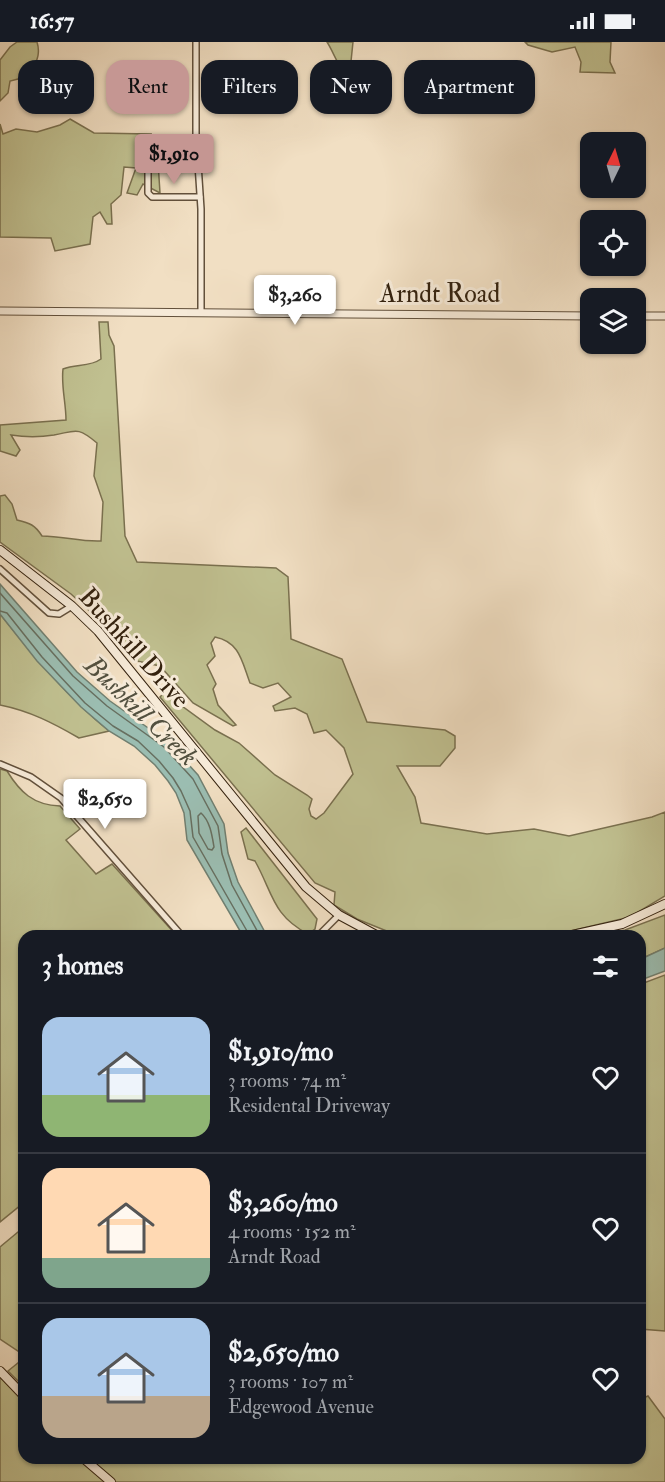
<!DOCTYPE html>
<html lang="en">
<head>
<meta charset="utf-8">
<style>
	body { margin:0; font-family:"IM FELL Double Pica",serif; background:#242831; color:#f1f3f6; height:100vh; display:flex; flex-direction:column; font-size:22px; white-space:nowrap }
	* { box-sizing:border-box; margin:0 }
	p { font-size:20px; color:#9ea1a6 }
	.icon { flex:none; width:33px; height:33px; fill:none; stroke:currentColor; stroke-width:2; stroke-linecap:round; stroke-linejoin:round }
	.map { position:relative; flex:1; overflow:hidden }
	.details { position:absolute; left:18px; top:888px; width:628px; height:534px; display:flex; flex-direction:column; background:#171b24; border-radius:18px; box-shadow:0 2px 4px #0004 }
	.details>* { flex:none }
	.guide { position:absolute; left:18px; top:18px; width:630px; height:54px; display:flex; gap:12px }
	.needle { width:39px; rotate:5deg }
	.buttons { position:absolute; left:580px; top:90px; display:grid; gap:12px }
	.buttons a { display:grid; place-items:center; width:66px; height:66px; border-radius:12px; background:#171b24; box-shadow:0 2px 4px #0004; font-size:30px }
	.price { position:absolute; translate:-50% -51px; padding:0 14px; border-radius:6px; background:#fff; color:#222; font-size:20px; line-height:39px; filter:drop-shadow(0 2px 3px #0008) }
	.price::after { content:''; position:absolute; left:50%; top:36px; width:18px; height:14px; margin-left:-9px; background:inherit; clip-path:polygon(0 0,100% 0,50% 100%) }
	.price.on { background:#c59692; color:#111 }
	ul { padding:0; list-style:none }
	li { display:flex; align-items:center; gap:18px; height:150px; padding:0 24px }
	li+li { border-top:2px solid #363941 }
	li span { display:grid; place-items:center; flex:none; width:168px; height:120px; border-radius:18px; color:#555 }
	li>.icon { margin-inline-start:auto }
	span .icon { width:72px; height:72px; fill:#fffc; stroke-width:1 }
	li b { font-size:26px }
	h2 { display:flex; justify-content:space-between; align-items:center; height:72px; padding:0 24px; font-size:26px }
	.pill { padding:0 21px; border-radius:18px; background:#171b24; box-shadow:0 2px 4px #0004; font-size:21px; line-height:54px }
	.pill.on { background:#c59692; color:#111 }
	.status { display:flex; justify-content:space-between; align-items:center; height:42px; padding:0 30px; background:#171b24; direction:ltr }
	.status svg { height:16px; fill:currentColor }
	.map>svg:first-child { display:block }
</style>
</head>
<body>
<div class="status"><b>16:57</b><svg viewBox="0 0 49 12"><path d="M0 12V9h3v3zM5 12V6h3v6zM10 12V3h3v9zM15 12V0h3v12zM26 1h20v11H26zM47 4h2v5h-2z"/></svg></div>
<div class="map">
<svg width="665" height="1440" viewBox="0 0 665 1440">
	<rect width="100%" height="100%" fill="#f1dfc3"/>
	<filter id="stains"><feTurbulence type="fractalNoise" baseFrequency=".00333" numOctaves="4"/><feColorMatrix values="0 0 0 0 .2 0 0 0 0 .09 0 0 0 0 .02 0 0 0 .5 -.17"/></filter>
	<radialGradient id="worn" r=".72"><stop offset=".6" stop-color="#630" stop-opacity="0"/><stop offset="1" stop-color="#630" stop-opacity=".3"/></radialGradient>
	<g fill="#c0c090" stroke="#7a704f" stroke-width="1.5">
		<path d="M 17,0 L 37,0 C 43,19 28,26 31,42 L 74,47 L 74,54 L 39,50 L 26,56 L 22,36 L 10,39 L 8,51 L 0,59 L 0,18 L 10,5 Z"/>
		<path d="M 327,0 L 353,0 L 350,29 L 343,28 C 336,20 333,9 327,0 Z"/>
		<path d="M 525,0 L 611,0 L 610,20 L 615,31 L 580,30 L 581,20 L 575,5 L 552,10 L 528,3 Z"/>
		<path d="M 70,77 L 94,91 L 151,92 L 142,118 L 152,114 L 157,104 L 160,151 L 143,142 L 137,153 L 127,151 L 136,126 L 124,125 L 121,153 L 111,162 L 112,182 L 107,182 L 100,170 L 93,175 L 90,202 L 55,209 L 51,196 L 0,195 L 0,82 L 3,92 L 16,87 L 37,90 L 60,83 Z"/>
		<path d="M 99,280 L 108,280 L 109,293 L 114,304 L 125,494 L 137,520 L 276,526 L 288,535 L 291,597 L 342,617 L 367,680 L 445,688 L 455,694 L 455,706 L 440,724 L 397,724 L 415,755 L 421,781 L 487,792 L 534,787 L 569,794 L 652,775 L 665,770 L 665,854 L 630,875 L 566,890 L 533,894 L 399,894 L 357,877 L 334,863 L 335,850 L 315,841 L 160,655 L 164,651 L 215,688 L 239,701 L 275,733 L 307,753 L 312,757 L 309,767 L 311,774 L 316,777 L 324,771 L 353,732 L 344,706 L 326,688 L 314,691 L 307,672 L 295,666 L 275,669 L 273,664 L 291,655 L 278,641 L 263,646 L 250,641 C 242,620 240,600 215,595 L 211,601 L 215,614 L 207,623 L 216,642 L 213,647 L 218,663 L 236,683 L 233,684 L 193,661 L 160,624 L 137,619 L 95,574 L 71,552 L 0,500 L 0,454 L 5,453 L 12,462 L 17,478 C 30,481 35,483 42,494 C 62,494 81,500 101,499 L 103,460 L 94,434 L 97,401 C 77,384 76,389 54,393 C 41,395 24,395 11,393 L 20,408 L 16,414 L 0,409 L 0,383 L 66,378 C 66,361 61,344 63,327 C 76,322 90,325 101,317 Z"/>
		<path d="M 0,572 C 34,614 67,655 109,689 L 79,696 C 53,681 30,669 0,663 Z"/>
		<path d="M 0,727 L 7,729 C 20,750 33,763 60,764 L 80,787 L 66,798 L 96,832 L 112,822 L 177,894 L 24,894 L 24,1182 L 21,1163 L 0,1180 Z"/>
		<path d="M 246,786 L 317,877 L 315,887 L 308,892 C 272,873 273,851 255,819 L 248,817 L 241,790 Z"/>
		<path d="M 665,873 L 665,906 L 641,917 L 640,894 L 596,894 L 625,888 Z"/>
		<path d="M 665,933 L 665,1289 L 640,1287 L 641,942 Z"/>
		<path d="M 24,1185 L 24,1313 L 0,1297 L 0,1205 Z"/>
		<path d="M 24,1316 L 24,1345 L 8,1329 Z"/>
		<path d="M 0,1329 L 24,1354 L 24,1416 L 640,1416 L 641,1357 L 648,1354 L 665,1377 L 665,1440 L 0,1440 Z"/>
	</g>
	<g fill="#9bbdb1" stroke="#717f70" stroke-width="1.5">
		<path d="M 0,542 L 77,630 L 110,659 L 168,700 L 198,733 L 224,782 L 228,811 L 238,840 L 267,894 L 243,894 L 187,798 L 184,771 L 176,751 L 168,739 L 155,723 L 134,704 L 109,689 L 81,665 L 37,619 L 0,572 Z"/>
		<path d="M 665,906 L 665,929 L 641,938 L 641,917 Z"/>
	</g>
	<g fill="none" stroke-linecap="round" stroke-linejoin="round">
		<g stroke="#676f60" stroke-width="1.5">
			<path d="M 0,551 L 73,634 L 107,664 L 164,705 L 193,737 L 218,784 L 222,812 L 232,843 L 260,894"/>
			<path d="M 0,569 L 7,571 L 42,615 L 85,661 L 113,684 L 138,699 L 159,719 L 173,736 L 181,749 L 190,769 L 193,795 L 247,889 L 248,894"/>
			<path d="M 201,771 C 210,779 212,793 214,805 L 212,808 L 208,807 L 199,791 L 198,774 Z"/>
		</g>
		<g stroke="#62503b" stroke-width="8">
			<g id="minor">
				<path d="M 196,0 L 196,92 L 201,167 L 201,271"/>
				<path d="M 148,131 L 148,151 L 152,155 L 200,155"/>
				<path d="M 0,527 L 49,571 L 59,572 L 72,564"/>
				<path d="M 0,722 L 31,735 L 61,756 L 182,894"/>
				<path d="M 318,894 L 339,873"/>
			</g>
		</g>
		<g stroke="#62503b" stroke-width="9">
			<g id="tertiary">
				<path d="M 0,269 L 591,274"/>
				<path d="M 636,274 L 665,274"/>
			</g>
		</g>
		<g stroke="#33210e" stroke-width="10">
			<g id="secondary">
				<path d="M 0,508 L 72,564 L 98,589 L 306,845 L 339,873 L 378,894"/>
				<path d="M 568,894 L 622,882 L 665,862"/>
				<path d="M 0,1329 L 24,1354"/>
				<path d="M 83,1416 L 111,1440"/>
			</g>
		</g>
		<use href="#minor" stroke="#f6ead8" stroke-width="5"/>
		<use href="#tertiary" stroke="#f6ead8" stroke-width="7"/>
		<use href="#secondary" stroke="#f6ead8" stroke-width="8"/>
	</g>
	<g text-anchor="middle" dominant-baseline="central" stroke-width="6" stroke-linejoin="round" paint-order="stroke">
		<g font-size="26" fill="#33210e" stroke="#f6ead8">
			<text x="440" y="252">Arndt Road</text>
			<text transform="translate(134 606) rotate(48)">Bushkill Drive</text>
		</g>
		<g font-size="27" font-style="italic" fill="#52503f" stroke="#f6ead8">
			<text transform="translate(141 669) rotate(44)">Bushkill Creek</text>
		</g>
	</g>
	<rect width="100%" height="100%" filter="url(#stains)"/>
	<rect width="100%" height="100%" fill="url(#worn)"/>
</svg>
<div class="buttons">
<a><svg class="needle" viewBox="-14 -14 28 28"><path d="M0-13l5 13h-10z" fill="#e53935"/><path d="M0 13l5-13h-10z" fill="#9ea1a6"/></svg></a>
<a><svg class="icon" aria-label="locate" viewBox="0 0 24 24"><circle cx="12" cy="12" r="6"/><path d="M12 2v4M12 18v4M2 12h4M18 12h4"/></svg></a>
<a><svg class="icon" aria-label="layers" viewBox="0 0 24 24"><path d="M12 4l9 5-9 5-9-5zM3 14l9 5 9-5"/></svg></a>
</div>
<b class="price on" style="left:174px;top:143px">$1,910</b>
<b class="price" style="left:295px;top:284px">$3,260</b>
<b class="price" style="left:105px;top:788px">$2,650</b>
<div class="guide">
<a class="pill">Buy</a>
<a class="pill on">Rent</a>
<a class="pill">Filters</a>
<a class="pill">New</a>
<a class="pill">Apartment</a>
</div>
<section class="details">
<h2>3 homes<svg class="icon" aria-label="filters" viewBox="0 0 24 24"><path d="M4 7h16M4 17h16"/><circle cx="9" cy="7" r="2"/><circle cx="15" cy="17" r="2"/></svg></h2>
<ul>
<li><span style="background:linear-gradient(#a9c7e8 65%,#8fb573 0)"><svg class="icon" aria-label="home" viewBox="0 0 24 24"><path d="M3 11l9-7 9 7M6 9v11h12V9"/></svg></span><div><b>$1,910/mo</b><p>3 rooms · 74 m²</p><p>Residental Driveway</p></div><svg class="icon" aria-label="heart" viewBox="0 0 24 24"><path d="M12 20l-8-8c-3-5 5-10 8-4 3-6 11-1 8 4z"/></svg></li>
<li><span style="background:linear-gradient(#ffd9b3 75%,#7fa58c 0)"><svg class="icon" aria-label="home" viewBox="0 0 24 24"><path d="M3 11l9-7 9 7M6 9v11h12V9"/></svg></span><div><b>$3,260/mo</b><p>4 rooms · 152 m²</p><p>Arndt Road</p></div><svg class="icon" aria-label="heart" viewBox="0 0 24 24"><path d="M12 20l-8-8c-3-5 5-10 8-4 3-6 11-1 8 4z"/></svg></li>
<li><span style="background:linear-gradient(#a9c7e8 65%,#b9a48a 0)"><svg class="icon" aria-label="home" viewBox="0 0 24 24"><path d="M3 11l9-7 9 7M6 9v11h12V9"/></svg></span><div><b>$2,650/mo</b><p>3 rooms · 107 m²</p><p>Edgewood Avenue</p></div><svg class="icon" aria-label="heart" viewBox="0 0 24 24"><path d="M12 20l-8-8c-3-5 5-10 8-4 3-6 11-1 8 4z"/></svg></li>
</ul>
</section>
</div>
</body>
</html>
